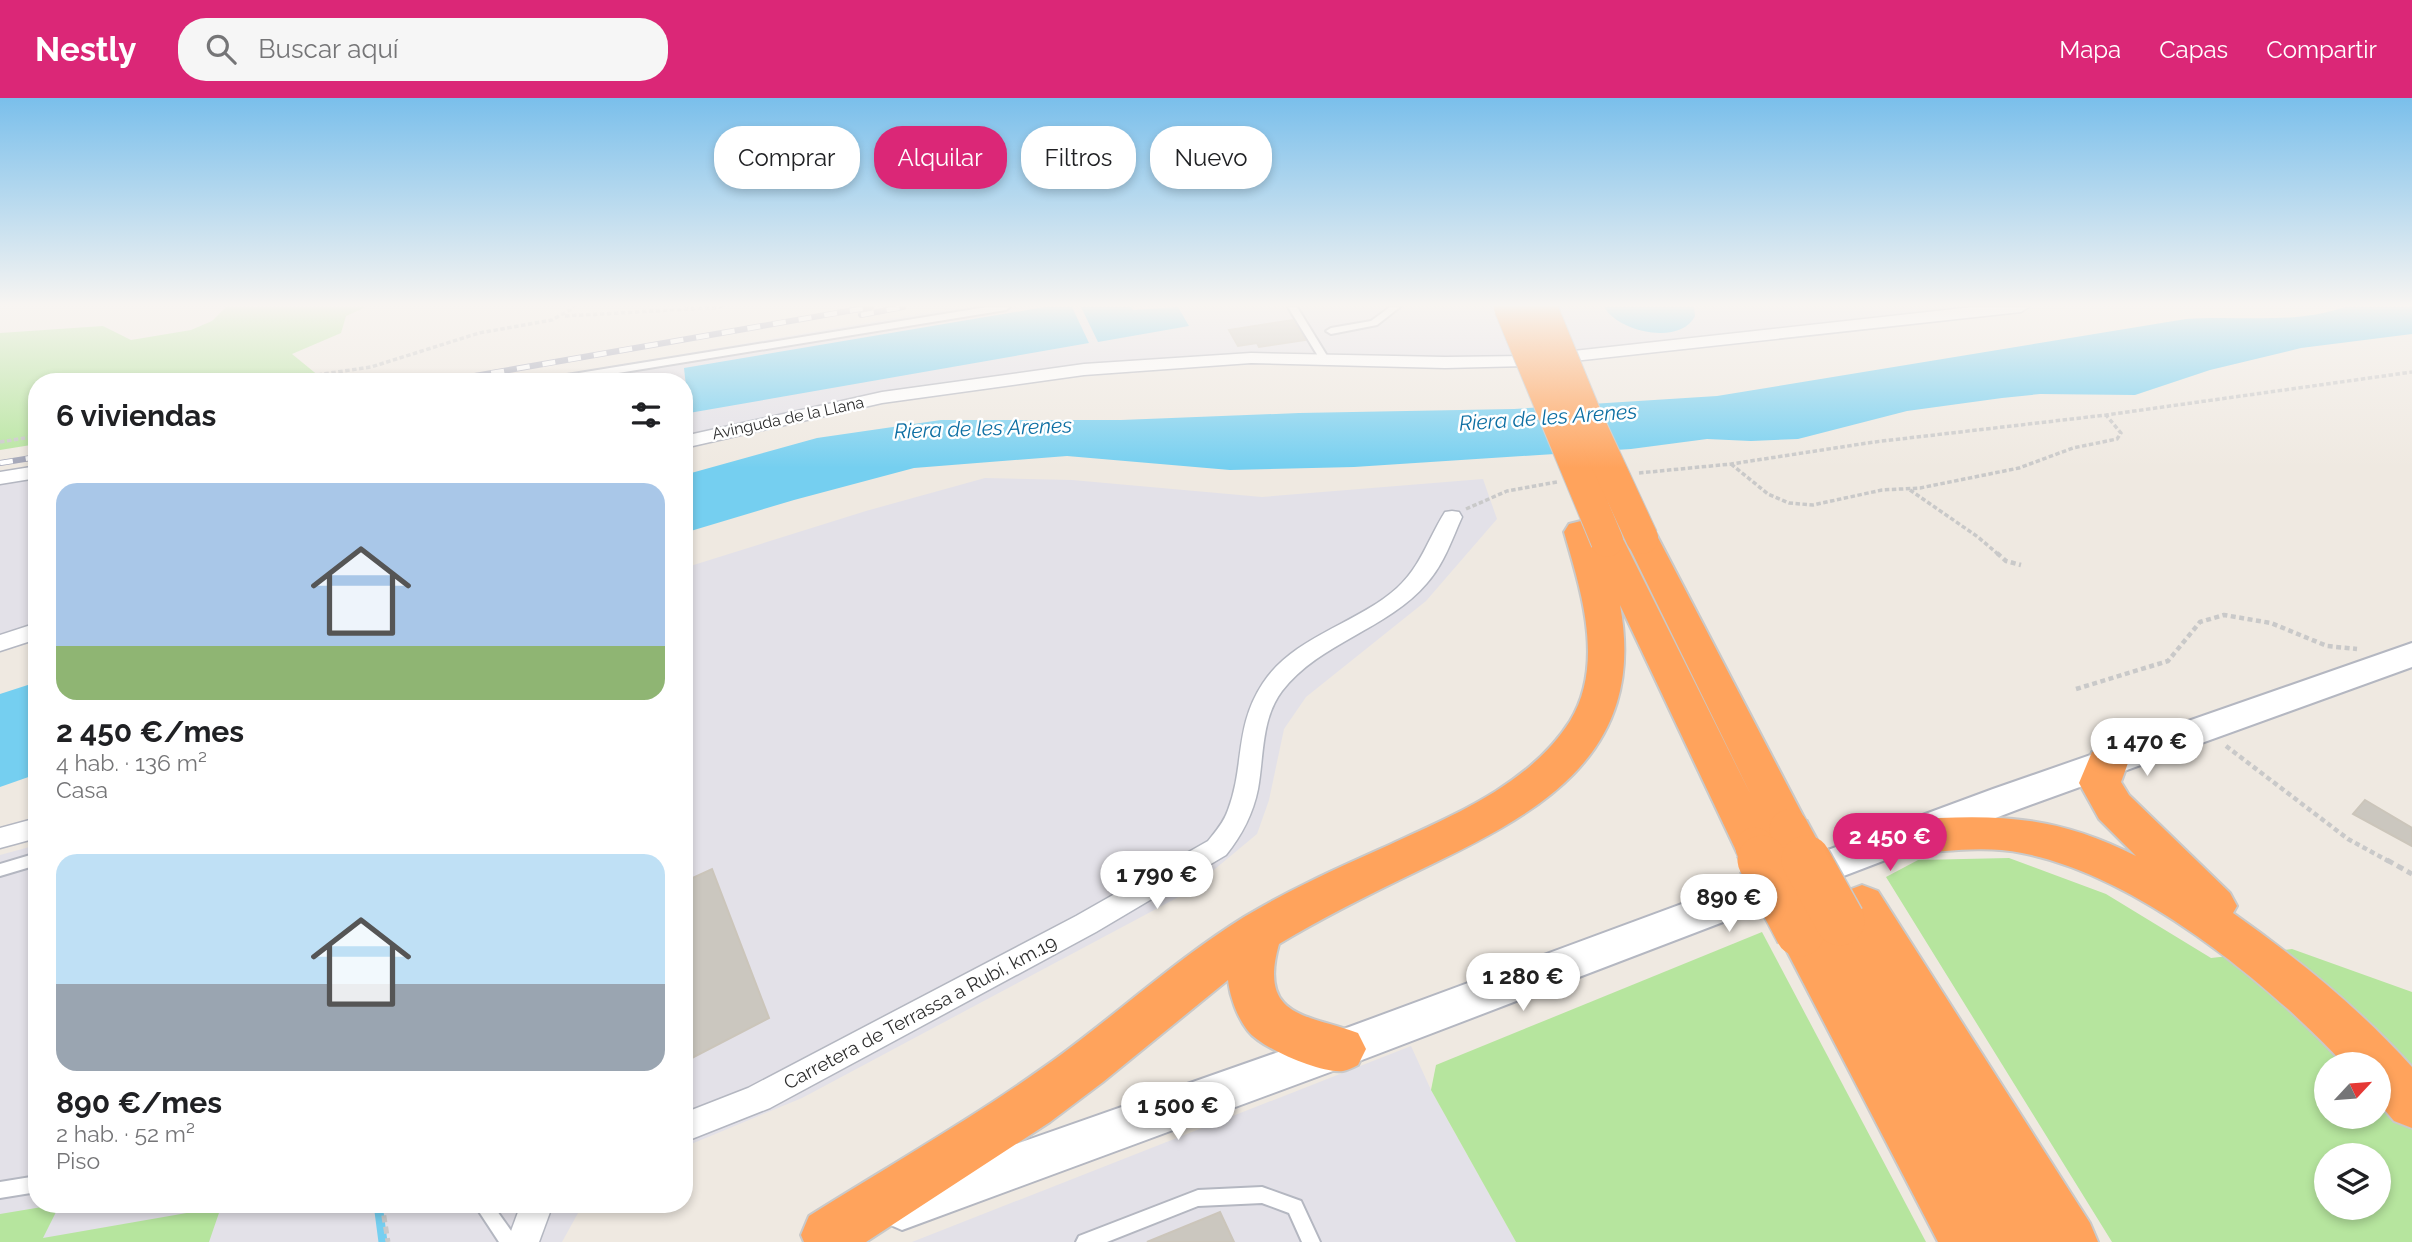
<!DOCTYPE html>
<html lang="es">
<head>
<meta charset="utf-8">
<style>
	body { margin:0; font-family:Raleway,sans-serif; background:#f6f6f6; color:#202124; height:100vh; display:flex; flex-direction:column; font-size:26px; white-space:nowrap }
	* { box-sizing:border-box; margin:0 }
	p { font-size:23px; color:#757577 }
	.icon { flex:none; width:38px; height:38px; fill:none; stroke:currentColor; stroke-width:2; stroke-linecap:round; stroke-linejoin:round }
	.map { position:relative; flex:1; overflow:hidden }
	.side { position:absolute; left:28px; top:275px; width:665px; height:840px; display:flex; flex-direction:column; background:#fff; border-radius:28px; box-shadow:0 4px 10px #0003 }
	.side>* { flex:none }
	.hud { position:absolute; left:714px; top:28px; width:665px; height:63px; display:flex; gap:14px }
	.needle { width:46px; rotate:64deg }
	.tools { position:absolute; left:2314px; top:954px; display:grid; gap:14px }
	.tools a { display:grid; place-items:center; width:77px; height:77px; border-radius:50%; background:#fff; box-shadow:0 4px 10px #0003; font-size:35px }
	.price { position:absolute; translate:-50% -60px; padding:0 16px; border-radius:24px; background:#fff; color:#222; font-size:23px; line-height:46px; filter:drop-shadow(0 2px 4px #0008) }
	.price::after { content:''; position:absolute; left:50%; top:42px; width:21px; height:16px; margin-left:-10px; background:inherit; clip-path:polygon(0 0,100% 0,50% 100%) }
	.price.on { background:#db2777; color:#fff }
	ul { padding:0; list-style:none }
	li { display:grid; align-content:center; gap:14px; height:371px; padding:0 28px }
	li span { display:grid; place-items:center; height:217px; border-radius:21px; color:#555 }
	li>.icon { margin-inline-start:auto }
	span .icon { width:126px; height:126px; fill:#fffc; stroke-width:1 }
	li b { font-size:30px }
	h2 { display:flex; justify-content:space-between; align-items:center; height:84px; padding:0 28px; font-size:30px }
	.pill { padding:0 24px; border-radius:28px; background:#fff; box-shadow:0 4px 10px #0003; font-size:24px; line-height:63px }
	.pill.on { background:#db2777; color:#fff }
	header { display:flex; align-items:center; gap:42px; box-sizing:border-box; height:98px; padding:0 35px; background:#db2777; color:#fff }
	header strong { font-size:33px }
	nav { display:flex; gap:38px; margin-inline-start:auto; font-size:24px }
	.search { width:490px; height:63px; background:#f6f6f6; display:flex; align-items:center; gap:18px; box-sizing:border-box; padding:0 24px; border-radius:28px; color:#757577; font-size:26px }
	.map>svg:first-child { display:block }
</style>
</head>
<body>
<header>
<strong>Nestly</strong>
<div class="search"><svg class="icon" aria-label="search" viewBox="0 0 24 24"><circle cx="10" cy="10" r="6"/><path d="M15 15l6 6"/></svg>Buscar aquí</div>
<nav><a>Mapa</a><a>Capas</a><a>Compartir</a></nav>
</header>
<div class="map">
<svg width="2412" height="1144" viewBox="0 0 2412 1144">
	<rect width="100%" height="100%" fill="#efe9e1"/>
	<g fill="#e3e1e8">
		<path d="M 960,209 L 1980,209 L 1653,247 L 1495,260 L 1279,254 L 1101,265 L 877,296 L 684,338 L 684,284 L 517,284 Z"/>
		<path d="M 37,370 L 37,543 L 0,554 L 0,377 Z"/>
		<path d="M 985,380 L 1072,382 L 1262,399 L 1483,381 L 1497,421 L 1426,503 L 1306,599 L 1284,631 L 1269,702 L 1257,736 L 1186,795 L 802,1000 L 684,1049 L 684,470 L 866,413 Z"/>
		<path d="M 37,747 L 37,1106 L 583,1106 L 562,1144 L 0,1144 L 0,757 Z"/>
		<path d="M 1411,948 L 1431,992 L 1516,1144 L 912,1144 Z"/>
	</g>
	<g fill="#b6e59e" fill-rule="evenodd">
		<path d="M 226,209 L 366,209 L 346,218 L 341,235 L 292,256 L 325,283 L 37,284 L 37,346 L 0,352 L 0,235 L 103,228 L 131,242 L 191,232 L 212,223 Z"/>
		<path d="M 2009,760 L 2106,796 L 2211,860 L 2292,851 L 2412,894 L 2412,1144 L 2112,1144 L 1886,779 L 1918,762 ZM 2326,966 L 2378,966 L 2378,1018 L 2326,1018 ZM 2326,1057 L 2378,1057 L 2378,1110 L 2326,1110 Z"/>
		<path d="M 1762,834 L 1926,1144 L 1516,1144 L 1431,992 L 1436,967 Z"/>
		<path d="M 60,1106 L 43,1140 L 221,1109 L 209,1144 L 0,1144 L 0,1116 Z"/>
	</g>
	<g fill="#75cff0">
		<path d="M 1045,209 L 1072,209 L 1089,245 L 689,315 L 684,270 Z"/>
		<path d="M 1081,209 L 1131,209 L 1133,212 L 1178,209 L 1189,228 L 1098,244 Z"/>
		<path d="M 1604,209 L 1694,209 L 1695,218 C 1680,248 1618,234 1604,209 Z"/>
		<path d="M 2345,209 L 2412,209 L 2412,236 L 2301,250 L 2210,272 L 2135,297 L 2040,296 L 2002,300 L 1907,313 L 1798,341 L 1751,343 L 1707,341 L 1631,351 L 1354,369 L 1230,372 L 1067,358 L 914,370 L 794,402 L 684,435 L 684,377 L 817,340 L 941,322 L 1121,322 L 1299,315 L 1514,311 L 1717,298 L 2186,221 C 2239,217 2294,227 2345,209 Z"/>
		<path d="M 37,584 L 37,676 L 0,689 L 0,596 Z"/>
	</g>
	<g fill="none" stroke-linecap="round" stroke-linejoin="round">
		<path stroke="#75cff0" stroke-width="9" d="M 378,1106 L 383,1144"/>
	</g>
	<g fill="#cbc7bf" stroke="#cbc5ba" stroke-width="2">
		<path d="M 1293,222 L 1305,242 L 1259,249 L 1257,245 L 1238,248 L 1229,232 Z"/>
		<path d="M 2365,702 L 2412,730 L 2412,748 L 2353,716 Z"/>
		<path d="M 712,771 L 769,920 L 684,964 L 684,784 Z"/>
		<path d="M 1220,1114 L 1234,1144 L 1147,1144 Z"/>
	</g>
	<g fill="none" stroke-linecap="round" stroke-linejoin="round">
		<g stroke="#b4b7c1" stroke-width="4">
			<g id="lane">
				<path d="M 987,209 L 1010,209 L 1006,212 L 563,284 L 537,284 L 542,281 Z"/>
				<path d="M 1288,209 L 1297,209 L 1329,261 L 1327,263 L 1321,263 Z"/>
				<path d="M 1390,209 L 1400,209 L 1377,227 L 1331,236 L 1326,233 L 1331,230 L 1371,223 Z"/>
				<path d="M 37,755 L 37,767 L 0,778 L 0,766 Z"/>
				<path d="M 37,1078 L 37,1094 L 0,1100 L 0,1084 Z"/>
				<path d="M 1262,1089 L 1301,1103 L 1320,1144 L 1302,1144 L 1289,1115 L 1262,1105 L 1198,1108 L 1107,1144 L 1076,1144 L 1079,1138 L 1198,1092 Z"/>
				<path d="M 474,1106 L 492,1106 L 519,1144 L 499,1144 Z"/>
			</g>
		</g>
		<g stroke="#b4b7c1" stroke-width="3">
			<g id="street">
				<path d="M 1973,209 L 2029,209 L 2021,214 L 1528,268 L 1445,270 L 1251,265 L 1084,277 L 882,305 L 684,350 L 684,338 L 882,294 L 1084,266 L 1251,255 L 1445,259 L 1528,258 Z"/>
				<path d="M 37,368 L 37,380 L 0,386 L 0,374 Z"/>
				<path d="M 1452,413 L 1459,414 L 1462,419 C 1452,441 1444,466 1427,485 C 1387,532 1320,544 1282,593 C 1261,621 1264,658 1258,691 C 1253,716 1242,737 1226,757 L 1096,834 L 770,1010 L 684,1044 L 684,1015 L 748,990 L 1076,818 L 1208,743 C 1216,733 1224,724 1228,712 C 1245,667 1234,629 1263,585 C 1294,538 1357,526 1397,490 C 1421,468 1428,441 1445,414 Z"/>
				<path d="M 37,525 L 37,541 L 0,553 L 0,537 Z"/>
				<path d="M 37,720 L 37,740 L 0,750 L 0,730 Z"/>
				<path d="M 521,1106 L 553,1106 L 539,1144 L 507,1144 Z"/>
			</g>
		</g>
		<g stroke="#b4b7c1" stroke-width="4">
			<path id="secondary" d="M 2412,545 L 2412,569 L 2019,711 L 1341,970 L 902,1132 L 886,1125 L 879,1109 L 886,1093 L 902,1086 L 1341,932 L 1993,691 Z"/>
		</g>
		<g stroke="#c9c9c9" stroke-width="4">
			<g id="highway">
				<path d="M 1581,423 L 1593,426 L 1598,434 L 1607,432 L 1619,435 L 1624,443 L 1751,697 L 1625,440 L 1630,432 L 1642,429 L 1654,432 L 1810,731 L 1804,743 L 1789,748 L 1773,742 L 1777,749 L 1770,761 L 1755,767 L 1740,761 L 1620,507 C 1648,659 1536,716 1420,772 C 1372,795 1324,819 1279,846 C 1258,920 1307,916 1358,935 L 1366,951 L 1358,967 C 1354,969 1348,972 1343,973 C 1322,976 1261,950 1248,933 C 1237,919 1230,899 1228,882 L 1103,984 L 1050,1024 L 866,1144 L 804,1144 L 801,1137 L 809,1118 C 887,1069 968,1023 1044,969 C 1112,921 1173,863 1244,819 C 1290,791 1340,769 1389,747 C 1454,717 1530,686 1570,623 C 1605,566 1581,493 1564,434 L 1569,426 Z"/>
				<path d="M 2107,649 L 2122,654 L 2128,665 L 2121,684 L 2129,697 L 2230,795 L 2237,808 L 2233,815 C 2298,861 2359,910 2412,969 L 2412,1030 L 2394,1023 L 2378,1004 L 2378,966 L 2344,966 C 2266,883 2136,777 2022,755 C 1984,747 1942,754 1904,756 L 1889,751 L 1882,739 L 1889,727 L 1904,722 C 1993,716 2054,716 2136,758 L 2099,721 L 2079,685 L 2092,654 Z"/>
				<path d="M 1862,787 L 1878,793 L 2090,1125 L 2098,1144 L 1938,1144 L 1777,834 L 1784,820 L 1800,814 L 1818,823 L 1824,809 L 1841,804 L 1846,793 Z"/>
			</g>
		</g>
		<g stroke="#c9c9c9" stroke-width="3.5" stroke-dasharray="4.5 2.5" stroke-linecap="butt">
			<path d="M 565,218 L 725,209"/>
			<path d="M 269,284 L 371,269 L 479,235 L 552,222 L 575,209"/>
			<path d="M 0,344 L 37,338"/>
			<path d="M 1731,366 L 1768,396 L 1789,405 L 1813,407 L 1882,392 L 1920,390 L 2019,370 L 2073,350 L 2117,341 L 2121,335 L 2106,317"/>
			<path d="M 1639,375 L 1731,366 L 1874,344 L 2106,317 L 2412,274"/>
			<path d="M 1910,392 L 1978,439 L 1999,457"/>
			<path d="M 1466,411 L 1507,393 L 1557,384"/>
		</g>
		<g stroke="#c9c9c9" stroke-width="4.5" stroke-dasharray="5 3.5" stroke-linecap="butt">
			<path d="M 1997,455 L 2006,463 L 2021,467"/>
			<path d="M 2076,591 L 2168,563 L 2200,524 L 2224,517 L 2271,525 L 2327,548 L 2357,551"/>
			<path d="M 2226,648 L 2348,741 L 2390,764"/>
		</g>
		<g stroke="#c9c9c9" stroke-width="5" stroke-dasharray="7 4.5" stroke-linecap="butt">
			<path d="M 2387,762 L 2412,776"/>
			<path d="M 382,1106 L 388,1144"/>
		</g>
		<use href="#lane" fill="#fff" fill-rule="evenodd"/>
		<use href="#street" fill="#fff" fill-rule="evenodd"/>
		<use href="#secondary" fill="#fff" fill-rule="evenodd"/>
		<use href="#highway" fill="#ffa35c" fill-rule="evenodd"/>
		<g stroke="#a3a6b8" stroke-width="6">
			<g id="rail">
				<path d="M 861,217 L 903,209"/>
				<path d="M 440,284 L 871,209"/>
				<path d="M 0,365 L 37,359"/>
			</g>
		</g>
		<use href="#rail" stroke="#fff" stroke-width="4.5" stroke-dasharray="13" stroke-linecap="butt"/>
		<g stroke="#c9c9c9" stroke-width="34" stroke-linecap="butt">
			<g id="highway-bridge-far2">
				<path d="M 1510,209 L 1607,443"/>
				<path d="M 1541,209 L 1586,319 L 1642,440"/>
			</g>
		</g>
		<g stroke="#c9c9c9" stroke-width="43" stroke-linecap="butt">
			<g id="highway-bridge-far1">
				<path d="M 1789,731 L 1807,764"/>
				<path d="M 1755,749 L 1763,764"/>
			</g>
		</g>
		<g stroke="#c9c9c9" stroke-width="52" stroke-linecap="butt">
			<g id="highway-bridge">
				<path d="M 1762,762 L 1800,834"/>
				<path d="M 1806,762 L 1840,823"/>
			</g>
		</g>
		<use href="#highway-bridge-far2" stroke="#ffa35c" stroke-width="32"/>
		<use href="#highway-bridge-far1" stroke="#ffa35c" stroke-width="39"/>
		<use href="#highway-bridge" stroke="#ffa35c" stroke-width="49"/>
	</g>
	<linearGradient id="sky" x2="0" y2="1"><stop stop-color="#7abfeb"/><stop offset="0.56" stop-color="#f8f5f2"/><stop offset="1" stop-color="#f8f5f2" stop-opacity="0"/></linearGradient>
	<rect width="2412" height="370" fill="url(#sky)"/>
	<g text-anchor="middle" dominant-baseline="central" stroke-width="5" stroke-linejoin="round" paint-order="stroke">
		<g font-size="16" fill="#2e2e2e" stroke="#fff">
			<text transform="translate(788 320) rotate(-12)">Avinguda de la Llana</text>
		</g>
		<g font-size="19" fill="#2e2e2e" stroke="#fff">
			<text transform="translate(920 914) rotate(-28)">Carretera de Terrassa a Rubí, km.19</text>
		</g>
		<g font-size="21" font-style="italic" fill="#0d6fa3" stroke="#fff">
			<text transform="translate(1548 319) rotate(-4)">Riera de les Arenes</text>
			<text transform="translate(983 330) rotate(-2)">Riera de les Arenes</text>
		</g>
	</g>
</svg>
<div class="tools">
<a><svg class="needle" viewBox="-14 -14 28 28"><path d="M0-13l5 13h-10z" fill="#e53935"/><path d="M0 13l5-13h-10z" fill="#757577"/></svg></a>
<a><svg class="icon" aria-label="layers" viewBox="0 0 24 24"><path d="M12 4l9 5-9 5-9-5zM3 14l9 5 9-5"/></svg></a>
</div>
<b class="price" style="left:2147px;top:680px">1 470 €</b>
<b class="price on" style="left:1890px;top:775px">2 450 €</b>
<b class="price" style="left:1157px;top:813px">1 790 €</b>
<b class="price" style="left:1729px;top:836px">890 €</b>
<b class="price" style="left:1523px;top:915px">1 280 €</b>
<b class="price" style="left:1178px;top:1044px">1 500 €</b>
<div class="hud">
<a class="pill">Comprar</a>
<a class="pill on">Alquilar</a>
<a class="pill">Filtros</a>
<a class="pill">Nuevo</a>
</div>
<section class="side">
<h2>6 viviendas<svg class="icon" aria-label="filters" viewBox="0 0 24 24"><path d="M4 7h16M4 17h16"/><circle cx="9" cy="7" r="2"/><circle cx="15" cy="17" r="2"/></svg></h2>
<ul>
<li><span style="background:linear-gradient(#a9c7e8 75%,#8fb573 0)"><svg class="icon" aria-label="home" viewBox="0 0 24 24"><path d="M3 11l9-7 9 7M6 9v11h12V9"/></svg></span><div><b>2 450 €/mes</b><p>4 hab. · 136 m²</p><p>Casa</p></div></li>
<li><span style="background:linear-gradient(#bfe0f5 60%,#9aa5b1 0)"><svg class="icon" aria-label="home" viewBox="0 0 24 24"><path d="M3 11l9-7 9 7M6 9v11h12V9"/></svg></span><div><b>890 €/mes</b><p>2 hab. · 52 m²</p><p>Piso</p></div></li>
</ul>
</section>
</div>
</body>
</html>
